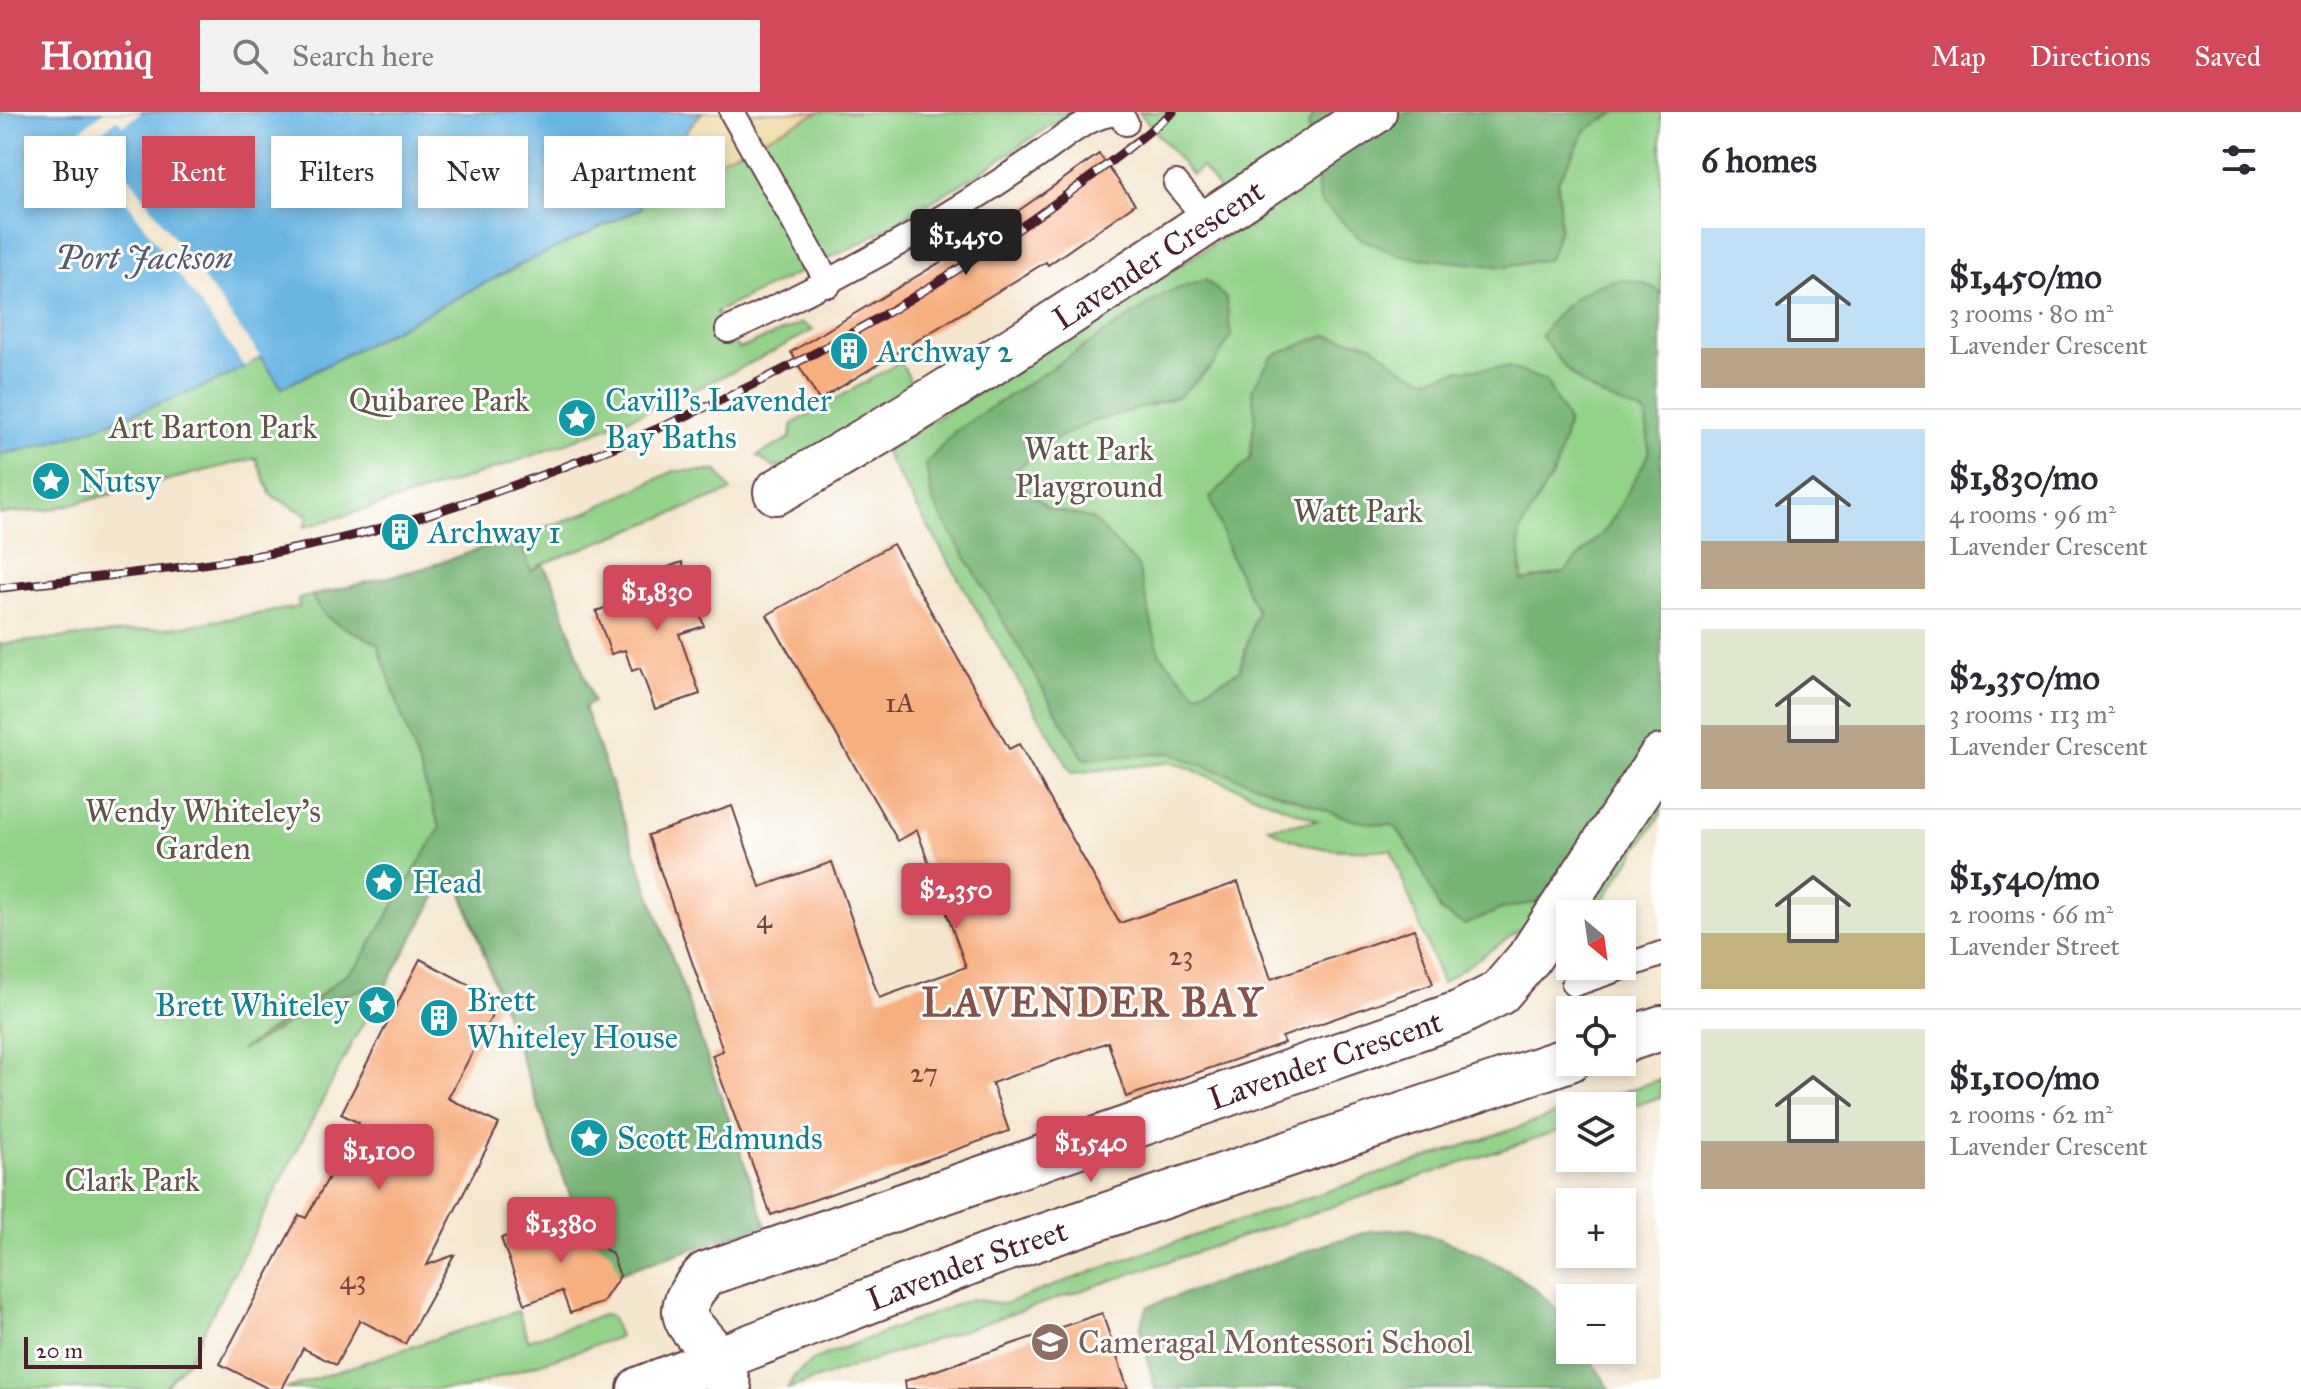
<!DOCTYPE html>
<html lang="en">
<head>
<meta charset="utf-8">
<style>
	body { margin:0; font-family:"IM FELL Great Primer",serif; background:#f2f2f3; color:#2b2b33; height:100vh; display:flex; flex-direction:column; font-size:30px; white-space:nowrap }
	* { box-sizing:border-box; margin:0 }
	p { font-size:26px; color:#7c7c81 }
	.icon { flex:none; width:44px; height:44px; fill:none; stroke:currentColor; stroke-width:2; stroke-linecap:round; stroke-linejoin:round }
	.map { position:relative; flex:1; overflow:hidden }
	.side { display:flex; flex-direction:column; background:#fff; width:640px }
	.side>* { flex:none }
	.hud { position:absolute; left:24px; top:24px; width:760px; height:72px; display:flex; gap:16px }
	.needle { width:52px; rotate:151deg }
	.tools { position:absolute; left:1556px; top:788px; display:grid; gap:16px }
	.tools a { display:grid; place-items:center; width:80px; height:80px; border-radius:0px; background:#fff; box-shadow:0 4px 12px #0003; font-size:40px }
	.scale { position:absolute; left:24px; bottom:20px; width:178px; box-sizing:border-box; padding-left:8px; border:4px solid #4a1f2b; border-top:0; font-size:22px; line-height:28px; white-space:nowrap; color:#4a1f2b; -webkit-text-stroke:6px #fff; paint-order:stroke }
	.price { position:absolute; translate:-50% -68px; padding:0 18px; border-radius:8px; background:#d1495b; color:#fff; font-size:26px; line-height:52px; filter:drop-shadow(0 2px 4px #0008) }
	.price::after { content:''; position:absolute; left:50%; top:48px; width:24px; height:18px; margin-left:-12px; background:inherit; clip-path:polygon(0 0,100% 0,50% 100%) }
	.price.on { background:#222; color:#fff }
	ul { padding:0; list-style:none }
	li { display:flex; align-items:center; gap:24px; height:200px; padding:0 40px }
	li+li { border-top:2px solid #e1e1e2 }
	li span { display:grid; place-items:center; flex:none; width:224px; height:160px; border-radius:0px; color:#555 }
	li>.icon { margin-inline-start:auto }
	span .icon { width:96px; height:96px; fill:#fffc; stroke-width:1 }
	li b { font-size:34px }
	h2 { display:flex; justify-content:space-between; align-items:center; height:96px; padding:0 40px; font-size:34px }
	.pill { padding:0 28px; border-radius:0px; background:#fff; box-shadow:0 4px 12px #0003; font-size:28px; line-height:72px }
	.pill.on { background:#d1495b; color:#fff }
	header { display:flex; align-items:center; gap:48px; box-sizing:border-box; height:112px; padding:0 40px; background:#d1495b; color:#fff }
	header strong { font-size:38px }
	nav { display:flex; gap:44px; margin-inline-start:auto; font-size:28px }
	.search { width:560px; height:72px; background:#f2f2f3; display:flex; align-items:center; gap:20px; box-sizing:border-box; padding:0 28px; border-radius:0px; color:#7c7c81; font-size:30px }
	main { display:flex; flex:1; min-height:0 }
	.map>svg:first-child { display:block }
</style>
</head>
<body>
<header>
<strong>Homiq</strong>
<div class="search"><svg class="icon" aria-label="search" viewBox="0 0 24 24"><circle cx="10" cy="10" r="6"/><path d="M15 15l6 6"/></svg>Search here</div>
<nav><a>Map</a><a>Directions</a><a>Saved</a></nav>
</header>
<main>
<div class="map">
<svg width="1661" height="1277" viewBox="0 0 1661 1277">
	<rect width="100%" height="100%" fill="#fff"/>
	<filter id="ink" filterUnits="userSpaceOnUse"><feTurbulence type="fractalNoise" baseFrequency=".0125" numOctaves="2"/><feDisplacementMap in="SourceGraphic" scale="16" xChannelSelector="R" yChannelSelector="G"/><feConvolveMatrix kernelMatrix="1 2 1 2 8 2 1 2 1" color-interpolation-filters="sRGB"/></filter>
	<filter id="wash" filterUnits="userSpaceOnUse"><feTurbulence type="fractalNoise" baseFrequency=".006" numOctaves="4" result="noise"/><feDisplacementMap in="SourceGraphic" scale="32" xChannelSelector="R" yChannelSelector="G"/><feGaussianBlur stdDeviation="1.8" result="paint"/><feColorMatrix in="noise" values="0 0 0 0 0 0 0 0 0 0 0 0 0 0 0 0 0 1.4 0 .05"/><feComposite in="paint" operator="in"/></filter>
	<g filter="url(#wash)">
		<rect width="100%" height="100%" fill="#f4e6cf"/>
		<g fill="#93d289" stroke="#6e785a" stroke-width="2">
			<path d="M 819,0 L 1070,0 L 981,60 L 861,131 L 716,200 L 739,237 L 802,211 L 813,218 C 653,307 479,367 304,415 L 309,404 L 271,383 L 256,346 L 48,398 L 0,402 L 0,342 C 49,335 96,315 142,298 C 182,283 225,269 260,244 L 282,276 L 520,153 L 641,96 L 637,87 Z"/>
			<path d="M 1139,0 L 1661,0 L 1661,702 L 1594,802 L 1541,804 L 1442,871 L 1391,738 C 1347,738 1306,742 1268,715 L 1318,709 L 1174,650 L 1072,661 L 884,339 L 1245,112 L 1202,55 L 1192,63 Z"/>
			<path d="M 900,250 L 909,265 L 909,276 L 790,353 L 773,355 L 757,344 L 790,326 L 793,312 Z"/>
			<path d="M 674,359 L 717,359 L 731,379 L 542,452 L 554,471 L 593,590 L 584,595 L 766,1113 L 600,1167 L 459,773 L 439,779 L 353,929 L 189,1247 L 163,1277 L 0,1277 L 0,532 L 185,514 L 299,495 L 298,487 L 421,457 L 581,403 Z"/>
			<path d="M 1661,967 L 1661,985 L 1622,998 L 1622,994 L 1581,994 Z"/>
			<path d="M 1570,998 L 1570,1015 L 787,1277 L 795,1263 L 815,1247 L 971,1187 L 1004,1192 L 1140,1142 Z"/>
			<path d="M 518,1199 L 528,1228 L 603,1203 L 611,1204 L 619,1225 L 464,1277 L 285,1277 Z"/>
		</g>
		<g fill="#76b475" stroke="#606a50" stroke-width="2">
			<path d="M 1315,0 L 1617,0 L 1586,18 L 1558,69 L 1560,116 L 1549,147 L 1504,155 L 1401,144 L 1361,127 L 1320,89 L 1308,13 Z"/>
			<path d="M 1206,168 L 1226,186 L 1231,224 L 1213,253 L 1178,285 L 1088,311 L 1043,334 L 1012,362 L 1048,396 L 1092,407 L 1138,454 L 1159,541 L 1197,582 L 1239,559 L 1257,499 L 1230,443 L 1210,385 L 1250,347 L 1255,302 L 1252,277 L 1272,244 L 1325,223 L 1371,232 L 1401,256 L 1426,267 L 1460,258 L 1509,255 L 1546,269 L 1568,310 L 1556,356 L 1519,421 L 1522,469 L 1564,460 L 1608,415 L 1649,342 L 1646,302 C 1587,280 1578,275 1541,224 C 1567,183 1615,150 1661,180 L 1661,628 L 1550,788 L 1504,796 L 1465,813 L 1441,800 L 1417,747 L 1395,714 L 1355,709 L 1169,641 L 1084,647 L 932,388 L 926,352 L 955,319 L 1168,180 Z"/>
			<path d="M 519,424 L 531,459 L 542,452 L 554,471 L 593,590 L 584,595 L 766,1113 L 600,1167 L 460,773 L 439,779 L 385,875 C 340,873 280,918 240,939 L 315,887 L 359,851 L 440,716 L 378,533 C 353,516 324,514 312,484 L 421,457 Z"/>
			<path d="M 1410,1117 C 1467,1135 1536,1163 1570,1215 L 1570,1238 L 1584,1238 L 1610,1277 L 1155,1277 L 1140,1216 L 1148,1194 L 1335,1129 L 1372,1119 Z"/>
		</g>
		<path fill="#eeda9e" stroke="#9c7c64" stroke-width="2" d="M 702,0 L 819,0 L 637,87 L 661,51 Z"/>
		<path fill="#69b6e3" stroke="#5a6a87" stroke-width="2" d="M 0,0 L 702,0 L 661,50 L 637,87 L 642,96 L 520,153 L 282,276 L 260,245 C 224,270 182,283 142,298 C 96,315 49,335 0,342 Z"/>
		<path fill="#f4e6cf" d="M 104,0 L 142,0 L 123,14 L 117,7 L 98,22 L 260,244 L 245,255 L 77,20 Z"/>
		<g id="blocks">
			<g fill="#f7af80">
				<path d="M 1099,42 L 1135,92 L 1048,153 L 1046,150 L 819,288 L 791,240 L 977,128 Z"/>
				<path d="M 893,432 L 1009,637 L 1019,632 L 1120,811 L 1238,770 L 1271,867 L 1414,817 L 1433,872 L 1282,925 L 1284,931 L 1126,985 L 1108,930 L 992,971 L 1009,1019 L 771,1103 L 712,943 L 723,939 L 648,723 L 732,694 L 760,775 L 832,750 L 879,886 L 966,855 L 917,718 L 898,729 L 767,503 Z"/>
				<path d="M 682,450 L 704,514 L 679,522 L 700,582 L 655,597 L 640,556 L 632,559 L 625,538 L 611,542 L 596,499 L 638,485 L 631,468 Z"/>
				<path d="M 420,847 L 500,889 L 448,986 L 499,1012 L 427,1153 L 454,1143 L 405,1232 L 360,1208 L 336,1253 L 303,1236 L 282,1277 L 269,1277 L 220,1252 L 299,1103 L 306,1106 L 359,1011 L 341,1002 Z"/>
				<path d="M 560,1105 L 612,1142 L 620,1164 L 602,1191 L 570,1201 L 562,1179 L 525,1192 L 501,1126 Z"/>
				<path d="M 1102,1201 L 1128,1277 L 906,1277 L 905,1269 Z"/>
			</g>
		</g>
	</g>
	<g filter="url(#ink)">
		<use href="#blocks" fill-opacity="0" stroke="#643d44" stroke-width="2"/>
		<g fill="none" stroke-linecap="round" stroke-linejoin="round">
			<g stroke="#643d44" stroke-width="28">
				<g id="service">
					<path d="M 732,0 L 829,172"/>
					<path d="M 1176,71 L 1209,110"/>
					<path d="M 728,218 C 837,168 940,112 1039,43 C 1063,27 1088,2 1119,1 L 1126,11"/>
					<path d="M 1574,872 L 1661,842"/>
				</g>
			</g>
			<g stroke="#643d44" stroke-width="48">
				<g id="minor">
					<path id="s1" d="M 776,380 C 982,265 1177,129 1374,0"/>
					<path id="s2" d="M 729,1277 C 726,1267 724,1255 718,1247 C 692,1210 665,1207 706,1162 L 1458,902 L 1499,881 L 1529,846 L 1661,645"/>
				</g>
			</g>
			<g stroke="#643d44" stroke-width="48">
				<g id="tertiary">
					<path d="M 1622,929 L 1661,916"/>
					<path id="s3" d="M 640,1277 L 991,1142 L 1570,947"/>
				</g>
			</g>
			<use href="#service" stroke="#fff" stroke-width="24"/>
			<use href="#minor" stroke="#fff" stroke-width="44"/>
			<use href="#tertiary" stroke="#fff" stroke-width="44"/>
			<g stroke="#4a1f2b" stroke-width="9">
				<path id="rail" d="M 0,476 C 102,464 207,455 308,434 C 395,416 478,387 561,356 C 787,270 986,155 1173,0"/>
			</g>
			<use href="#rail" stroke="#fff" stroke-width="6" stroke-dasharray="18" stroke-linecap="butt"/>
		</g>
	</g>
	<defs>
		<g id="building-disc" transform="scale(2)"><circle r="9.5" fill="#0f9aa8" stroke="#fff"/><path d="M-4-6H4V6H1V3H-1V6H-4ZM-2.5-4.3h1.7v1.8h-1.7ZM.8-4.3h1.7v1.8H.8ZM-2.5-1h1.7V.8h-1.7ZM.8-1h1.7V.8H.8Z" fill="#fff"/></g>
		<g id="sight-disc" transform="scale(2)"><circle r="9.5" fill="#0f9aa8" stroke="#fff"/><path d="M0-6L1.8-2.2L6-1.7L2.9 1.2L3.7 5.4L0 3.3L-3.7 5.4L-2.9 1.2L-6-1.7L-1.8-2.2Z" fill="#fff"/></g>
		<g id="school-disc" transform="scale(2)"><circle r="9.5" fill="#8d6e63" stroke="#fff"/><path d="M0-5L7-2L0 1L-7-2ZM-4 1L0 2.5L4 1V4Q0 6-4 4Z" fill="#fff"/></g>
	</defs>
	<g fill-rule="evenodd">
		<use href="#building-disc" x="849" y="239"/>
		<use href="#sight-disc" x="577" y="306"/>
		<use href="#sight-disc" x="51" y="369"/>
		<use href="#building-disc" x="400" y="420"/>
		<use href="#sight-disc" x="384" y="770"/>
		<use href="#sight-disc" x="377" y="893"/>
		<use href="#building-disc" x="439" y="906"/>
		<use href="#sight-disc" x="589" y="1026"/>
		<use href="#school-disc" x="1050" y="1230"/>
	</g>
	<g text-anchor="middle" dominant-baseline="central" stroke-width="6" stroke-linejoin="round" paint-order="stroke">
		<g font-size="28" fill="#754340">
			<text x="900" y="590">1A</text>
			<text x="764" y="806">4</text>
			<text x="1181" y="843">23</text>
			<text x="924" y="960">27</text>
			<text x="353" y="1167">43</text>
		</g>
		<g font-size="32" fill="#4a1f2b" stroke="#fff">
			<text stroke="none"><textPath href="#s1" startOffset="450">Lavender Crescent</textPath></text>
			<text stroke="none"><textPath href="#s2" startOffset="790">Lavender Crescent</textPath></text>
			<text stroke="none"><textPath href="#s3" startOffset="350">Lavender Street</textPath></text>
		</g>
		<g font-size="32" fill="#0d838f" stroke="#fff" text-anchor="start">
			<text x="877" y="239">Archway 2</text>
			<text x="605" y="288">Cavill’s Lavender<tspan x="605" dy="37">Bay Baths</tspan></text>
			<text x="79" y="369">Nutsy</text>
			<text x="428" y="420">Archway 1</text>
			<text x="412" y="770">Head</text>
			<text x="467" y="888">Brett<tspan x="467" dy="37">Whiteley House</tspan></text>
			<text x="349" y="893" text-anchor="end">Brett Whiteley</text>
			<text x="617" y="1026">Scott Edmunds</text>
		</g>
		<g font-size="32" fill="#605547" stroke="#fff">
			<text x="439" y="288">Quibaree Park</text>
			<text x="213" y="315">Art Barton Park</text>
			<text x="1089" y="337">Watt Park<tspan x="1089" dy="37">Playground</tspan></text>
			<text x="1358" y="399">Watt Park</text>
			<text x="203" y="699">Wendy Whiteley's<tspan x="203" dy="37">Garden</tspan></text>
			<text x="132" y="1068">Clark Park</text>
		</g>
		<g font-size="32" fill="#785e54" stroke="#fff" text-anchor="start">
			<text x="1078" y="1230">Cameragal Montessori School</text>
		</g>
		<g font-size="34" font-style="italic" fill="#565b75" stroke="#fff">
			<text x="144" y="145">Port Jackson</text>
		</g>
		<g font-size="40" font-weight="bold" letter-spacing="2" fill="#875149" stroke="#fff">
			<text x="1093" y="890">LAVENDER BAY</text>
		</g>
	</g>
</svg>
<div class="tools">
<a><svg class="needle" viewBox="-14 -14 28 28"><path d="M0-13l5 13h-10z" fill="#e53935"/><path d="M0 13l5-13h-10z" fill="#7c7c81"/></svg></a>
<a><svg class="icon" aria-label="locate" viewBox="0 0 24 24"><circle cx="12" cy="12" r="6"/><path d="M12 2v4M12 18v4M2 12h4M18 12h4"/></svg></a>
<a><svg class="icon" aria-label="layers" viewBox="0 0 24 24"><path d="M12 4l9 5-9 5-9-5zM3 14l9 5 9-5"/></svg></a>
<a>+</a>
<a>−</a>
</div>
<div class="scale">20 m</div>
<b class="price on" style="left:966px;top:165px">$1,450</b>
<b class="price" style="left:657px;top:521px">$1,830</b>
<b class="price" style="left:956px;top:819px">$2,350</b>
<b class="price" style="left:1091px;top:1072px">$1,540</b>
<b class="price" style="left:379px;top:1080px">$1,100</b>
<b class="price" style="left:561px;top:1153px">$1,380</b>
<div class="hud">
<a class="pill">Buy</a>
<a class="pill on">Rent</a>
<a class="pill">Filters</a>
<a class="pill">New</a>
<a class="pill">Apartment</a>
</div>
</div>
<section class="side">
<h2>6 homes<svg class="icon" aria-label="filters" viewBox="0 0 24 24"><path d="M4 7h16M4 17h16"/><circle cx="9" cy="7" r="2"/><circle cx="15" cy="17" r="2"/></svg></h2>
<ul>
<li><span style="background:linear-gradient(#bfe0f5 75%,#b9a48a 0)"><svg class="icon" aria-label="home" viewBox="0 0 24 24"><path d="M3 11l9-7 9 7M6 9v11h12V9"/></svg></span><div><b>$1,450/mo</b><p>3 rooms · 80 m²</p><p>Lavender Crescent</p></div></li>
<li><span style="background:linear-gradient(#bfe0f5 70%,#b9a48a 0)"><svg class="icon" aria-label="home" viewBox="0 0 24 24"><path d="M3 11l9-7 9 7M6 9v11h12V9"/></svg></span><div><b>$1,830/mo</b><p>4 rooms · 96 m²</p><p>Lavender Crescent</p></div></li>
<li><span style="background:linear-gradient(#dfe7d0 60%,#b9a48a 0)"><svg class="icon" aria-label="home" viewBox="0 0 24 24"><path d="M3 11l9-7 9 7M6 9v11h12V9"/></svg></span><div><b>$2,350/mo</b><p>3 rooms · 113 m²</p><p>Lavender Crescent</p></div></li>
<li><span style="background:linear-gradient(#dfe7d0 65%,#c2b280 0)"><svg class="icon" aria-label="home" viewBox="0 0 24 24"><path d="M3 11l9-7 9 7M6 9v11h12V9"/></svg></span><div><b>$1,540/mo</b><p>2 rooms · 66 m²</p><p>Lavender Street</p></div></li>
<li><span style="background:linear-gradient(#dfe7d0 70%,#b9a48a 0)"><svg class="icon" aria-label="home" viewBox="0 0 24 24"><path d="M3 11l9-7 9 7M6 9v11h12V9"/></svg></span><div><b>$1,100/mo</b><p>2 rooms · 62 m²</p><p>Lavender Crescent</p></div></li>
</ul>
</section>
</main>
</body>
</html>
